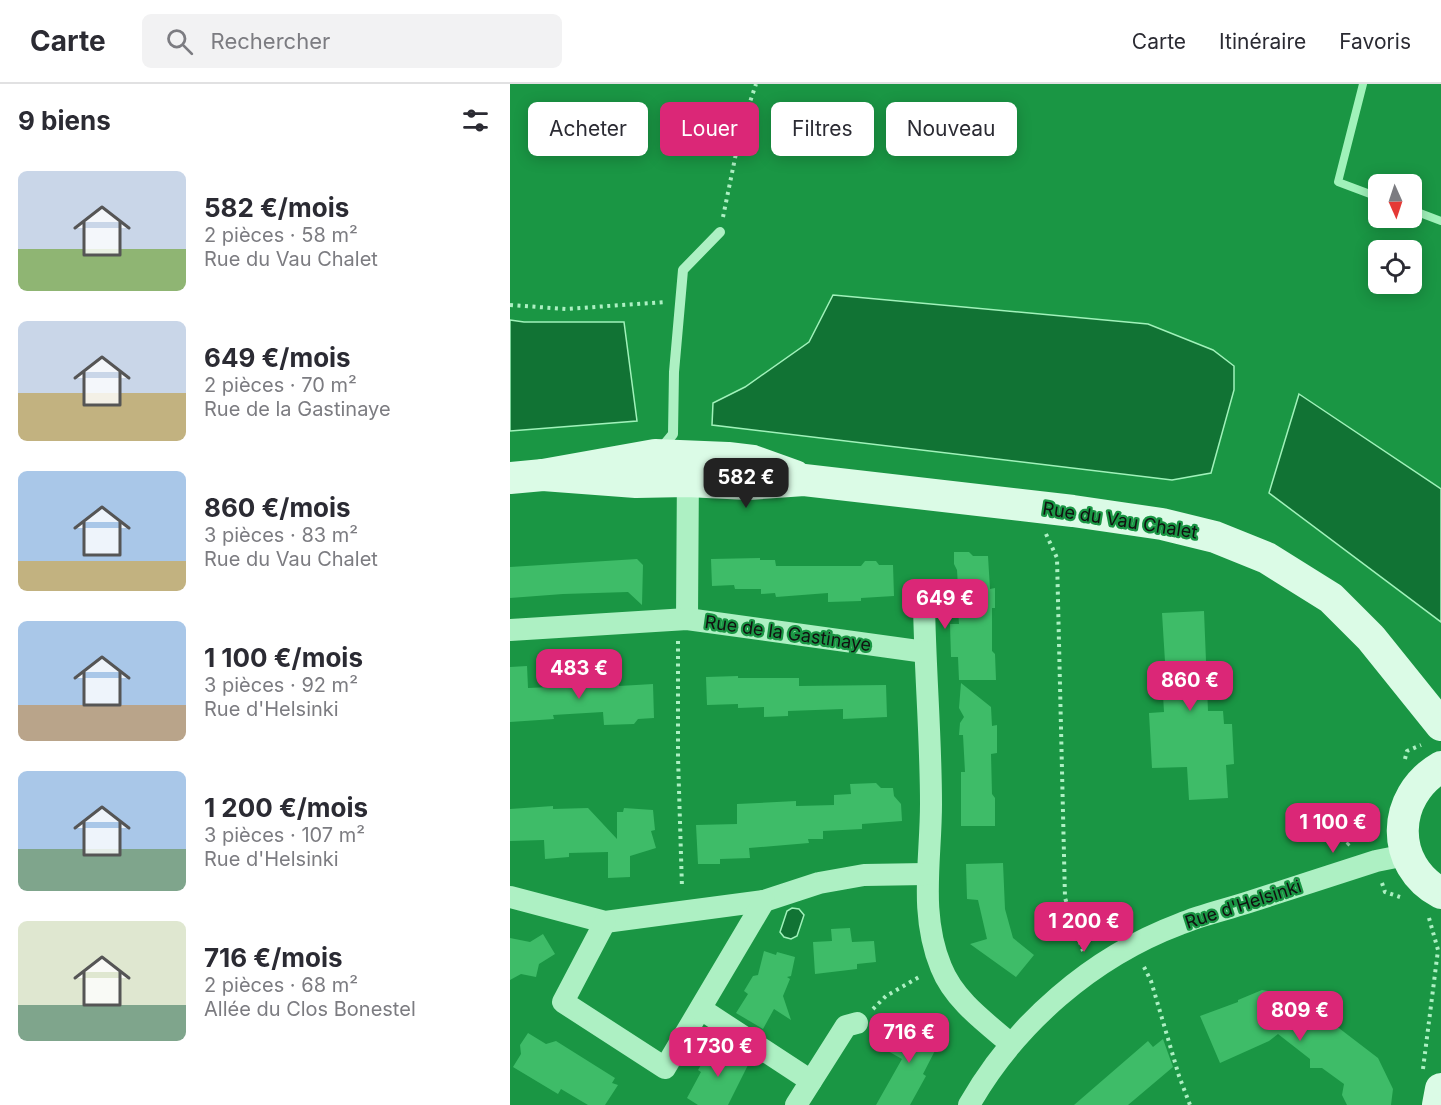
<!DOCTYPE html>
<html lang="fr">
<head>
<meta charset="utf-8">
<style>
	body { margin:0; font-family:Inter,sans-serif; background:#f2f2f3; color:#2b2b33; height:100vh; display:flex; flex-direction:column; font-size:22px; white-space:nowrap }
	* { box-sizing:border-box; margin:0 }
	p { font-size:20px; color:#7c7c81 }
	.icon { flex:none; width:33px; height:33px; fill:none; stroke:currentColor; stroke-width:2; stroke-linecap:round; stroke-linejoin:round }
	.map { position:relative; flex:1; overflow:hidden }
	.details { display:flex; flex-direction:column; background:#fff; width:510px }
	.details>* { flex:none }
	.banner { position:absolute; left:18px; top:18px; width:570px; height:54px; display:flex; gap:12px }
	.needle { width:39px; rotate:177deg }
	.fabs { position:absolute; left:858px; top:90px; display:grid; gap:12px }
	.fabs a { display:grid; place-items:center; width:54px; height:54px; border-radius:9px; background:#fff; box-shadow:0 3px 15px #0003; font-size:30px }
	.price { position:absolute; translate:-50% -51px; padding:0 14px; border-radius:12px; background:#db2777; color:#fff; font-size:20px; line-height:39px; filter:drop-shadow(0 2px 3px #0008) }
	.price::after { content:''; position:absolute; left:50%; top:36px; width:18px; height:14px; margin-left:-9px; background:inherit; clip-path:polygon(0 0,100% 0,50% 100%) }
	.price.active { background:#222; color:#fff }
	ul { padding:0; list-style:none }
	li { display:flex; align-items:center; gap:18px; height:150px; padding:0 18px }
	li span { display:grid; place-items:center; flex:none; width:168px; height:120px; border-radius:9px; color:#555 }
	li>.icon { margin-inline-start:auto }
	span .icon { width:72px; height:72px; fill:#fffc; stroke-width:1 }
	li b { font-size:26px }
	h2 { display:flex; justify-content:space-between; align-items:center; height:72px; padding:0 18px; font-size:26px }
	.tag { padding:0 21px; border-radius:9px; background:#fff; box-shadow:0 3px 15px #0003; font-size:21px; line-height:54px }
	.tag.active { background:#db2777; color:#fff }
	header { display:flex; align-items:center; gap:36px; box-sizing:border-box; height:84px; padding:0 30px; background:#fff; border-bottom:2px solid #e1e1e2 }
	header strong { font-size:28px }
	nav { display:flex; gap:33px; margin-inline-start:auto; font-size:21px }
	.search { width:420px; height:54px; background:#f2f2f3; display:flex; align-items:center; gap:15px; box-sizing:border-box; padding:0 21px; border-radius:9px; color:#7c7c81; font-size:22px }
	main { display:flex; flex:1; min-height:0 }
	.map>svg:first-child { display:block }
</style>
</head>
<body>
<header>
<strong>Carte</strong>
<div class="search"><svg class="icon" aria-label="search" viewBox="0 0 24 24"><circle cx="10" cy="10" r="6"/><path d="M15 15l6 6"/></svg>Rechercher</div>
<nav><a>Carte</a><a>Itinéraire</a><a>Favoris</a></nav>
</header>
<main>
<section class="details">
<h2>9 biens<svg class="icon" aria-label="filters" viewBox="0 0 24 24"><path d="M4 7h16M4 17h16"/><circle cx="9" cy="7" r="2"/><circle cx="15" cy="17" r="2"/></svg></h2>
<ul>
<li><span style="background:linear-gradient(#c9d6e8 65%,#8fb573 0)"><svg class="icon" aria-label="home" viewBox="0 0 24 24"><path d="M3 11l9-7 9 7M6 9v11h12V9"/></svg></span><div><b>582 €/mois</b><p>2 pièces · 58 m²</p><p>Rue du Vau Chalet</p></div></li>
<li><span style="background:linear-gradient(#c9d6e8 60%,#c2b280 0)"><svg class="icon" aria-label="home" viewBox="0 0 24 24"><path d="M3 11l9-7 9 7M6 9v11h12V9"/></svg></span><div><b>649 €/mois</b><p>2 pièces · 70 m²</p><p>Rue de la Gastinaye</p></div></li>
<li><span style="background:linear-gradient(#a9c7e8 75%,#c2b280 0)"><svg class="icon" aria-label="home" viewBox="0 0 24 24"><path d="M3 11l9-7 9 7M6 9v11h12V9"/></svg></span><div><b>860 €/mois</b><p>3 pièces · 83 m²</p><p>Rue du Vau Chalet</p></div></li>
<li><span style="background:linear-gradient(#a9c7e8 70%,#b9a48a 0)"><svg class="icon" aria-label="home" viewBox="0 0 24 24"><path d="M3 11l9-7 9 7M6 9v11h12V9"/></svg></span><div><b>1 100 €/mois</b><p>3 pièces · 92 m²</p><p>Rue d'Helsinki</p></div></li>
<li><span style="background:linear-gradient(#a9c7e8 65%,#7fa58c 0)"><svg class="icon" aria-label="home" viewBox="0 0 24 24"><path d="M3 11l9-7 9 7M6 9v11h12V9"/></svg></span><div><b>1 200 €/mois</b><p>3 pièces · 107 m²</p><p>Rue d'Helsinki</p></div></li>
<li><span style="background:linear-gradient(#dfe7d0 70%,#7fa58c 0)"><svg class="icon" aria-label="home" viewBox="0 0 24 24"><path d="M3 11l9-7 9 7M6 9v11h12V9"/></svg></span><div><b>716 €/mois</b><p>2 pièces · 68 m²</p><p>Allée du Clos Bonestel</p></div></li>
</ul>
</section>
<div class="map">
<svg width="931" height="1021" viewBox="0 0 931 1021">
	<rect width="100%" height="100%" fill="#1a9644"/>
	<g fill="#117334" stroke="#a0f2ba" stroke-width="1.5">
		<path d="M 323,211 L 638,240 L 703,266 L 724,282 L 724,306 L 701,389 L 662,396 L 202,341 L 203,319 L 235,303 L 299,258 Z"/>
		<path d="M 0,236 L 14,238 L 114,238 L 127,337 L 0,347 Z"/>
		<path d="M 789,310 L 931,405 L 931,538 L 759,409 Z"/>
		<path d="M 282,824 L 289,825 L 294,831 L 287,852 L 281,855 L 274,853 L 270,848 L 277,827 Z"/>
	</g>
	<g fill="none" stroke-linecap="round" stroke-linejoin="round">
		<g stroke="#a0f2ba" stroke-width="8">
			<path d="M 853,0 L 828,98 L 868,113"/>
			<path d="M 902,126 L 931,137"/>
		</g>
	</g>
	<g fill="#3ebc68">
		<path d="M 444,468 L 459,468 L 463,472 L 478,472 L 480,505 L 485,504 L 485,524 L 482,524 L 482,567 L 485,570 L 486,596 L 449,596 L 448,573 L 441,573 L 440,540 L 449,540 L 448,525 L 453,519 L 454,512 L 448,503 L 447,486 L 444,480 Z"/>
		<path d="M 250,474 L 250,476 L 265,476 L 266,482 L 351,482 L 355,477 L 366,477 L 369,481 L 383,481 L 384,512 L 351,514 L 351,517 L 318,518 L 318,509 L 266,513 L 265,509 L 251,510 L 251,505 L 225,505 L 224,501 L 202,502 L 201,475 Z"/>
		<path d="M 127,475 L 133,481 L 132,521 L 118,508 L 53,510 L 0,514 L 0,483 Z"/>
		<path d="M 694,527 L 698,627 L 713,627 L 714,640 L 722,640 L 724,680 L 716,681 L 718,714 L 679,716 L 677,683 L 642,684 L 639,629 L 654,628 L 652,594 L 656,594 L 652,529 Z"/>
		<path d="M 17,582 L 18,604 L 41,603 L 44,598 L 60,598 L 72,592 L 76,597 L 108,597 L 109,602 L 143,600 L 144,634 L 128,635 L 124,640 L 94,641 L 93,628 L 43,631 L 44,635 L 0,638 L 0,583 Z"/>
		<path d="M 228,592 L 228,594 L 289,594 L 289,602 L 376,601 L 377,633 L 333,635 L 333,625 L 278,627 L 278,632 L 254,633 L 254,623 L 228,624 L 228,620 L 197,621 L 196,593 Z"/>
		<path d="M 451,599 L 481,623 L 482,642 L 487,641 L 487,669 L 481,670 L 482,710 L 485,714 L 485,742 L 451,742 L 451,688 L 455,688 L 453,651 L 449,651 L 450,639 L 454,633 L 449,624 Z"/>
		<path d="M 366,699 L 371,704 L 383,704 L 384,712 L 391,720 L 392,737 L 352,740 L 352,745 L 313,747 L 313,755 L 298,755 L 299,759 L 239,764 L 240,774 L 210,775 L 210,780 L 188,780 L 186,741 L 227,740 L 227,720 L 286,717 L 286,722 L 324,721 L 324,711 L 341,710 L 340,700 Z"/>
		<path d="M 43,722 L 43,725 L 78,724 L 107,755 L 107,728 L 113,728 L 114,724 L 143,726 L 145,746 L 141,747 L 146,764 L 120,772 L 120,793 L 98,794 L 98,768 L 59,769 L 59,773 L 35,775 L 34,756 L 0,757 L 0,725 Z"/>
		<path d="M 493,779 L 495,825 L 503,854 L 524,871 L 506,893 L 460,860 L 477,855 L 468,816 L 457,815 L 456,780 Z"/>
		<path d="M 340,844 L 342,858 L 364,857 L 366,878 L 347,880 L 347,885 L 305,890 L 303,858 L 322,857 L 321,845 Z"/>
		<path d="M 33,850 L 45,870 L 29,880 L 26,893 L 11,890 L 0,896 L 0,854 L 20,858 Z"/>
		<path d="M 254,867 L 266,871 L 267,868 L 285,873 L 281,892 L 277,893 L 280,895 L 273,912 L 281,936 L 264,925 L 253,945 L 226,929 L 238,910 L 234,907 L 243,892 L 248,891 Z"/>
		<path d="M 752,906 L 787,912 L 868,974 L 883,1005 L 881,1021 L 837,1021 L 832,1011 L 834,1000 L 812,984 L 800,984 L 800,975 L 768,950 L 759,957 L 710,979 L 690,932 L 728,918 L 728,916 Z"/>
		<path d="M 399,937 L 415,946 L 420,945 L 432,953 L 413,990 L 416,992 L 400,1021 L 366,1021 L 392,975 L 376,966 L 383,953 L 391,951 Z"/>
		<path d="M 18,949 L 36,960 L 46,957 L 105,994 L 102,999 L 108,1001 L 95,1021 L 78,1021 L 51,1005 L 48,1010 L 3,983 L 11,970 L 10,961 Z"/>
		<path d="M 653,955 L 663,983 L 618,1021 L 564,1021 L 638,957 L 643,963 Z"/>
		<path d="M 204,959 L 238,981 L 218,1021 L 188,1021 L 177,1014 L 191,988 L 188,986 Z"/>
	</g>
	<g fill="none" stroke-linecap="round" stroke-linejoin="round">
		<g stroke="#adf0c3" stroke-width="4" stroke-dasharray="3 4.5" stroke-linecap="butt">
			<path d="M 213,133 L 231,45 L 246,0"/>
			<path d="M 0,221 L 56,225 L 155,218"/>
			<path d="M 536,450 L 547,474 L 555,814 L 573,867"/>
			<path d="M 168,557 L 168,673 L 172,804"/>
			<path d="M 895,675 L 897,667 L 911,661"/>
			<path d="M 862,757 L 857,740 L 867,726"/>
			<path d="M 837,761 L 857,740"/>
			<path d="M 872,799 L 875,808 L 890,813"/>
			<path d="M 919,834 L 928,866 L 931,865"/>
			<path d="M 634,883 L 641,897 L 669,992 L 680,1021"/>
			<path d="M 363,925 L 376,912 L 411,892"/>
			<path d="M 913,985 L 928,866"/>
		</g>
		<path stroke="#adf0c3" stroke-width="10" d="M 149,367 L 163,350 L 164,288 L 173,186 L 210,148"/>
		<g stroke="#adf0c3" stroke-width="22">
			<path d="M 441,514 L 414,519 C 415,587 421,653 421,720 C 421,776 409,829 431,883 C 444,916 475,938 501,960"/>
			<path d="M 177,535 L 178,384"/>
			<path d="M 0,546 L 177,535 L 415,568"/>
			<path d="M 0,813 L 95,838 L 254,817 L 309,799 L 354,791 L 416,790"/>
			<path d="M 95,838 L 53,918 L 155,984 L 254,817"/>
			<path d="M 191,925 L 301,997"/>
			<path d="M 286,1021 L 336,942 L 347,939"/>
			<path d="M 459,1021 C 505,940 582,873 670,840 C 691,831 714,826 736,819 C 779,805 823,791 866,777 L 896,771"/>
		</g>
		<g stroke="#dbfbe6" stroke-width="32">
			<path d="M 33,391 L 126,398 L 177,397 L 238,400 L 294,396 L 563,427 L 652,440 L 705,453 L 757,474 L 821,514 L 861,554 L 931,641"/>
			<path d="M 0,394 L 33,391 L 145,371 L 218,374 L 243,377 L 285,392"/>
			<path d="M 931,683 C 881,712 879,781 931,809"/>
			<path d="M 928,1021 L 931,1005"/>
		</g>
	</g>
	<g text-anchor="middle" dominant-baseline="central" stroke-width="4.5" stroke-linejoin="round" paint-order="stroke">
		<g font-size="18" fill="#111" stroke="#1a9644">
			<text transform="translate(610 436) rotate(9)">Rue du Vau Chalet</text>
			<text transform="translate(278 549) rotate(8)">Rue de la Gastinaye</text>
			<text transform="translate(733 820) rotate(-18)">Rue d'Helsinki</text>
		</g>
	</g>
</svg>
<div class="fabs">
<a><svg class="needle" viewBox="-14 -14 28 28"><path d="M0-13l5 13h-10z" fill="#e53935"/><path d="M0 13l5-13h-10z" fill="#7c7c81"/></svg></a>
<a><svg class="icon" aria-label="locate" viewBox="0 0 24 24"><circle cx="12" cy="12" r="6"/><path d="M12 2v4M12 18v4M2 12h4M18 12h4"/></svg></a>
</div>
<b class="price active" style="left:236px;top:425px">582 €</b>
<b class="price" style="left:435px;top:546px">649 €</b>
<b class="price" style="left:69px;top:616px">483 €</b>
<b class="price" style="left:680px;top:628px">860 €</b>
<b class="price" style="left:823px;top:770px">1 100 €</b>
<b class="price" style="left:574px;top:869px">1 200 €</b>
<b class="price" style="left:790px;top:958px">809 €</b>
<b class="price" style="left:399px;top:980px">716 €</b>
<b class="price" style="left:208px;top:994px">1 730 €</b>
<div class="banner">
<a class="tag">Acheter</a>
<a class="tag active">Louer</a>
<a class="tag">Filtres</a>
<a class="tag">Nouveau</a>
</div>
</div>
</main>
</body>
</html>
